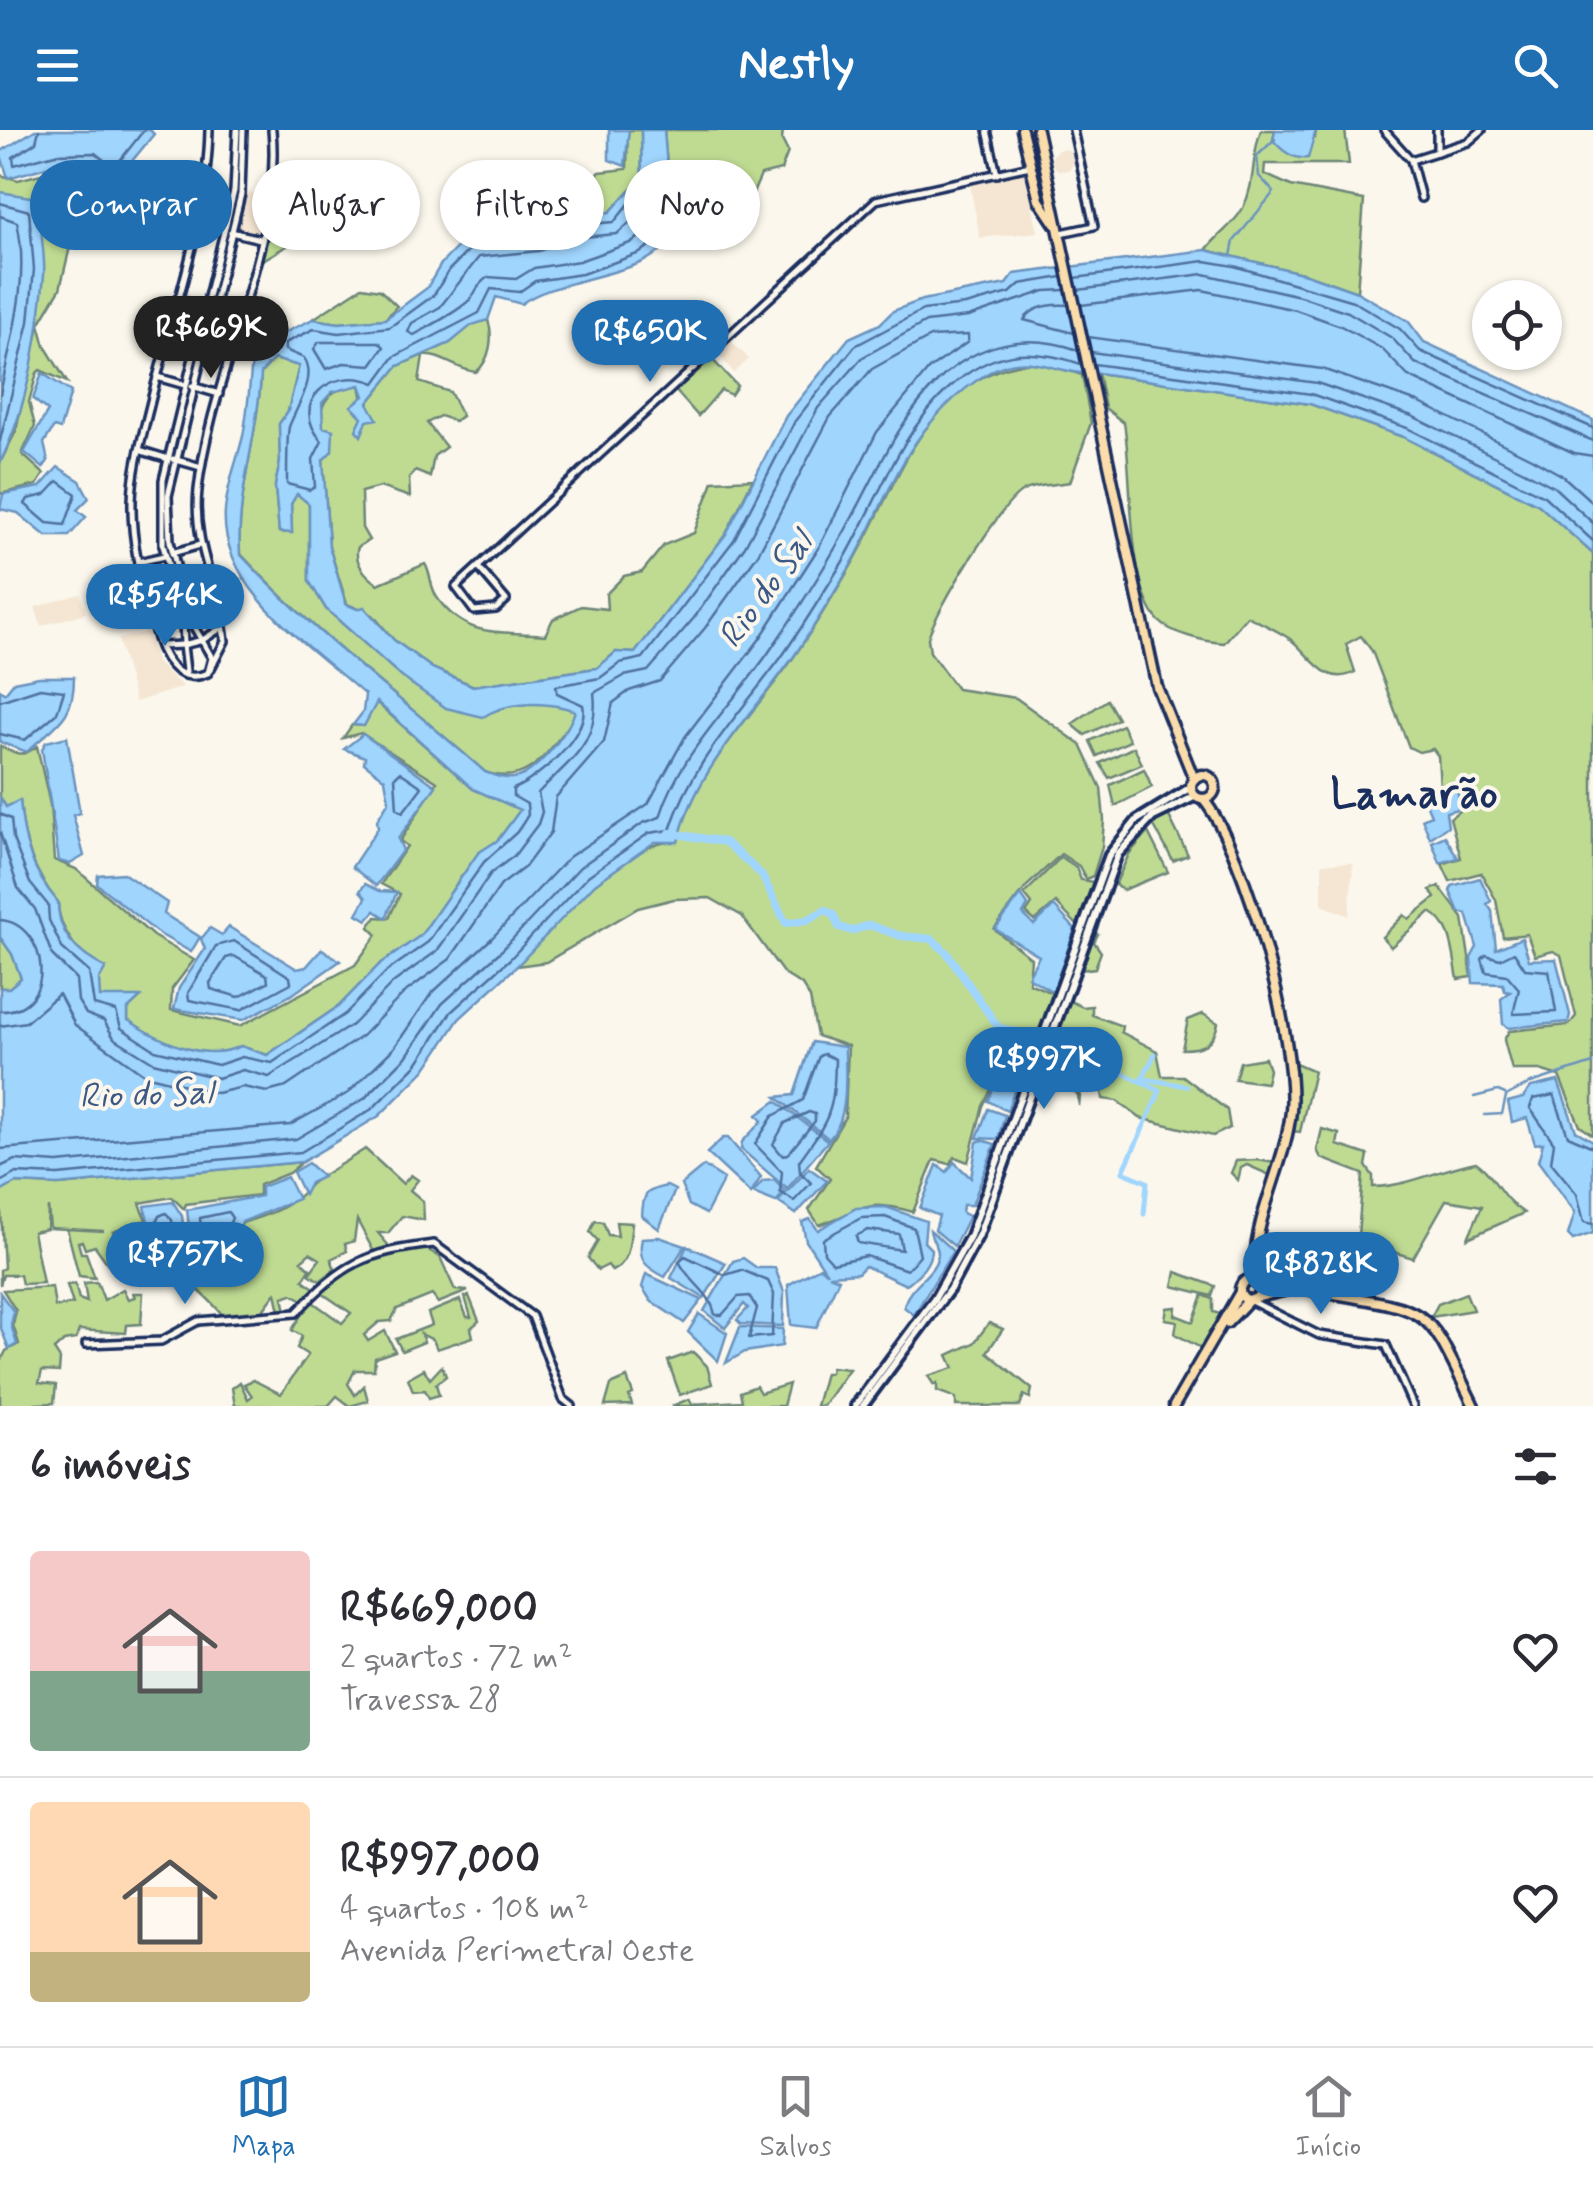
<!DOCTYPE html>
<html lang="pt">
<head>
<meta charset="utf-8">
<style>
	body { margin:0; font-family:Mynerve,sans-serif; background:#f7f7f7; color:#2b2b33; height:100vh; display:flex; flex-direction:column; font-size:38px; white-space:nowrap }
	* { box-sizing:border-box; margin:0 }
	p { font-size:32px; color:#7c7c81 }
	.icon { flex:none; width:55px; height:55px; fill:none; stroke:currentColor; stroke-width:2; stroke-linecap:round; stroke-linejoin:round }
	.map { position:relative; height:1276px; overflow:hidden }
	.drawer { display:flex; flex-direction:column; background:#fff; flex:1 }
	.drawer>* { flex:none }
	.banner { position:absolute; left:30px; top:30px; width:1000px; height:90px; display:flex; gap:20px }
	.controls { position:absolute; left:1472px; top:150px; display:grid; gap:20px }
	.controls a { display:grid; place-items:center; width:90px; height:90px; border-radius:50%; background:#fff; box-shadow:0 2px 8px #0004; font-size:50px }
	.price { position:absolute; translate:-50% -85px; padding:0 22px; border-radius:35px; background:#1f6fb2; color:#fff; font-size:32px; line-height:65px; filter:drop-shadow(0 2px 5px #0008) }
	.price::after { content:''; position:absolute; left:50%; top:60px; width:30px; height:22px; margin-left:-15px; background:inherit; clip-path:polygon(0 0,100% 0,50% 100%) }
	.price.current { background:#222; color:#fff }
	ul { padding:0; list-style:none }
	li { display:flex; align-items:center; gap:30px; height:250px; padding:0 30px }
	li+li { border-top:2px solid #e1e1e2 }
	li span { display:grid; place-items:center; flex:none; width:280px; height:200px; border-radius:10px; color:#555 }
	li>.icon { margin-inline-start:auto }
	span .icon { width:120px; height:120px; fill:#fffc; stroke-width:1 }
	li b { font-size:42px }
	h2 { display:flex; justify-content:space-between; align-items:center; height:120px; padding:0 30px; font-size:42px }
	.chip { padding:0 35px; border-radius:45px; background:#fff; box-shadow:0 2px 8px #0004; font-size:35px; line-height:90px }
	.chip.current { background:#1f6fb2; color:#fff }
	header { display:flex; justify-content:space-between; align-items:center; height:130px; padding:0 30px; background:#1f6fb2; color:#fff; font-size:45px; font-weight:700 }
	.tab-bar { display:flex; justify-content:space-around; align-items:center; height:140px; border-top:2px solid #e1e1e2; background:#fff; font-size:28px; color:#7c7c81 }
	.tab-bar a { display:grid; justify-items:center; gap:5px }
	.tab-bar .current { color:#1f6fb2 }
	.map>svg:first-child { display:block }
</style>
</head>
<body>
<header><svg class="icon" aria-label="menu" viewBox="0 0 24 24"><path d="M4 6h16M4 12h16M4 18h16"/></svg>Nestly<svg class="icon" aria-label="search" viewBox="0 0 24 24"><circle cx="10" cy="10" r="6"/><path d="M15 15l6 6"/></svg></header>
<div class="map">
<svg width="1593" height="1276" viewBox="0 0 1593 1276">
	<rect width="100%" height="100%" fill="#fbf7ec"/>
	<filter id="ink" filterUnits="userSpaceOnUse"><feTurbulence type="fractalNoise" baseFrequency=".01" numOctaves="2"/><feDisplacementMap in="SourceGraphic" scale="20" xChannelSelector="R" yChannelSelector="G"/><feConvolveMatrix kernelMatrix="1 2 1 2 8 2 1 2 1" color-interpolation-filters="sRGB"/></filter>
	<g filter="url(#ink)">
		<g fill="#f5e6d3">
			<circle cx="1063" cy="30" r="11"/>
			<path d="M 1025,42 L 1038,102 L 980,108 L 970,55 Z"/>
			<path d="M 245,61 L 266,66 L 257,104 L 236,98 Z"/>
			<path d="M 731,211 L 749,229 L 734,243 L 718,223 Z"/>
			<path d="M 80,464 L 86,483 L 41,496 L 35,477 Z"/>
			<path d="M 147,502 L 156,532 L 183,557 L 135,572 L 118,509 Z"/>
			<path d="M 1322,733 L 1353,733 L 1349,786 L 1322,775 Z"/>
		</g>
		<g fill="#bfdb92" stroke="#6d8578" stroke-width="2.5">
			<path d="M 628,0 L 641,0 L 642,47 L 610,82 L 566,86 L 535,99 L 493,100 L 467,107 L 471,98 L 530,83 L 550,70 L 576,63 L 600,42 L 627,39 Z"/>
			<path d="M 664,0 L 783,0 L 782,10 L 788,22 L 781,40 L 761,45 L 750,70 L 686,102 L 677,74 L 681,66 L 698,57 L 683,57 L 667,37 Z"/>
			<path d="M 1261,0 L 1275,0 L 1273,10 L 1315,8 L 1316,0 L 1345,0 L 1349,34 L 1265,34 L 1264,44 L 1291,56 L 1364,70 L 1357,162 L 1306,144 L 1206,120 C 1217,105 1234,95 1243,78 C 1256,52 1251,26 1261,0 Z"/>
			<path d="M 76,35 L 80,43 L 68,67 L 85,89 L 69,121 L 60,159 L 39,194 L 45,216 L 67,252 L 40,240 L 37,243 L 29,272 L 35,296 L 22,324 L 44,344 L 37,355 L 0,364 L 0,333 L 16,301 L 39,195 L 0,174 L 0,45 L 18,50 Z"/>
			<path d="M 293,85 L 305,105 L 258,133 L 266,97 Z"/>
			<path d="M 362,157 L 380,160 L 397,176 L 385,189 L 339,193 L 313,189 Z"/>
			<path d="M 488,190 C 494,207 490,231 476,242 C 456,240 442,224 423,226 L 419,252 L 450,262 L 462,286 L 455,291 L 440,286 L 427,293 L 446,317 L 434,326 L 430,347 L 415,341 L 409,348 L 410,367 L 380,357 L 361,362 L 362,398 L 369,410 L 358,417 C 353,432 366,446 378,454 L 425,434 C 431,443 430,458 438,469 C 468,510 500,500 545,505 L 553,489 L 581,476 L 607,479 L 606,464 L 624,446 L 642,442 L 664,415 L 694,403 L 713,351 L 753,349 L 726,404 L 635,523 L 616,522 L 597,538 L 474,556 L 432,538 L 394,510 L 373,485 L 347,474 L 329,416 L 320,286 C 324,264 338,256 360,255 L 367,291 L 371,283 L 368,273 L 398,236 L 450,213 L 472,194 Z"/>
			<path d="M 711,228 L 737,256 L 731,265 L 721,260 L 698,286 L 675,260 Z"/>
			<path d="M 274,229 L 299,236 L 288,281 L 279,294 L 280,332 L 275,356 L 279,402 L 292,403 L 291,374 L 297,363 L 309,374 L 309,451 L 326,479 L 403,548 L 499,576 L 552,572 L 576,581 L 572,592 C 547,622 528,658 485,642 C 403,569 314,504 240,423 C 236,363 259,304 261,243 Z"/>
			<path d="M 1039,231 L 1082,245 L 1091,293 L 1070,352 C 1055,355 1037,354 1023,361 C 1001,373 935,482 928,508 L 930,522 L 957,559 L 1016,568 L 1081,615 L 1101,658 L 1104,690 L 1102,717 L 1093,746 L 1086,749 L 1079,736 L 1061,724 L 1027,756 L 994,799 L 1031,828 L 1029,853 L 1083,877 L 1092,876 L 1092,885 L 1122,896 L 1121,902 L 1157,921 L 1162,946 L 1183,946 L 1227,980 L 1230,998 L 1213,1006 L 1140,988 L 1117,971 L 1103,969 L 1101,952 L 1082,948 L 1079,976 L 1078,965 L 1069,956 L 1040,946 L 1001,940 L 983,976 L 968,1032 L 955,1027 L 950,1034 L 934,1030 L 913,1082 C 865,1068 862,1080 819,1095 L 809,1080 L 830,1049 L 816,1036 L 845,987 L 848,916 L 817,906 L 810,868 L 802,855 L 784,844 L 742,786 L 710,768 L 674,769 L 638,778 L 546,832 L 517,836 C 556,795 619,711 678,711 C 695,640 749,590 791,531 C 811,502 830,471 848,441 C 884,383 903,311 956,265 C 982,243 1007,235 1039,231 Z"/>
			<path d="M 1098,243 L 1310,274 L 1403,307 L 1539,375 L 1593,424 L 1593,1005 L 1580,996 L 1559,946 L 1540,940 L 1512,940 L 1504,910 L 1509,901 L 1569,895 L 1576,886 L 1561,825 L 1553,821 L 1535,826 L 1527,804 L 1503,807 L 1496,770 L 1481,743 L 1450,751 L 1442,734 L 1461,728 L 1450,688 L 1464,677 L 1456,654 L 1440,657 L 1438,626 L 1433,619 L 1419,622 L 1409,617 L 1372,521 L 1361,506 L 1346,514 L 1355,542 C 1325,558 1311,525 1290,509 C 1277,500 1261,493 1247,486 L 1224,513 C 1207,512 1171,504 1159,491 C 1126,457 1133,341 1124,293 L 1105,278 Z"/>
			<path d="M 1107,570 L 1118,589 L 1085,605 L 1072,594 Z"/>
			<path d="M 376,572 L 473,659 L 521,679 L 498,710 L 461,747 L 422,805 L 379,835 L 339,876 L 267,925 L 241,916 C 204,934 161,911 128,891 L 128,879 L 140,868 L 100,867 C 97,830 58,811 58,772 C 32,741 23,710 20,671 L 6,677 L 0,667 L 0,616 C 15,624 23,628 37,616 L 50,675 L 54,730 L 76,739 L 153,806 L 194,830 L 172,859 L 171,880 L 240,896 L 355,835 L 377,805 L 369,797 L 376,787 L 389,788 L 400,764 L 381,754 L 407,716 L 400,711 L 437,652 L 361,603 L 343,608 L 352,595 L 364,596 Z"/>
			<path d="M 1122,595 L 1130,611 L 1097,626 L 1090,611 Z"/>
			<path d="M 1134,617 L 1142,634 L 1109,648 L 1100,633 Z"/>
			<path d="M 1144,639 L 1152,657 L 1115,676 L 1110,655 Z"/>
			<path d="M 1167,682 L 1188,725 L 1173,731 L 1152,692 Z"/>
			<path d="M 1148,702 L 1168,742 L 1123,760 L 1115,755 L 1129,724 Z"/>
			<path d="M 1061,727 L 1076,737 L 1081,750 L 1093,752 L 1077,795 L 1056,773 L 1035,791 L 1026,783 L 1032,774 L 1024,764 Z"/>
			<path d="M 1439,756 L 1463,788 L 1472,847 L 1458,849 C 1453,825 1453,794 1430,782 L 1391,817 L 1382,807 L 1404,785 L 1409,789 L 1435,768 L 1430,760 Z"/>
			<path d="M 1093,801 L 1098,804 L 1094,812 L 1101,822 L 1095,838 L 1080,840 Z"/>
			<path d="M 0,807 L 12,824 L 21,848 L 9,858 L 0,858 Z"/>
			<path d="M 1203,884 L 1218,893 C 1214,914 1202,919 1182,919 L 1188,890 Z"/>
			<path d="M 1265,928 L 1269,940 L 1266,953 L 1235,949 L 1240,932 Z"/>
			<path d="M 1293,932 L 1314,941 L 1300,1002 L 1291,1001 Z"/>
			<path d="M 1322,999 L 1339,1004 L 1337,1015 L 1368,1025 L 1366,1036 L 1373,1046 L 1373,1057 C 1410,1056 1440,1039 1476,1032 C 1495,1045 1499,1067 1524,1083 L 1468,1108 L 1482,1076 L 1446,1070 L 1413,1128 L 1367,1114 L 1363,1122 L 1357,1118 L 1363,1044 L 1321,1028 L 1317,1020 Z"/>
			<path d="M 365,1019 L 403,1054 L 411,1045 L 418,1050 L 410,1060 L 423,1071 L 424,1090 L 402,1086 L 388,1103 L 378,1103 L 389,1116 L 374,1122 L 357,1090 L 354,1111 L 345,1114 L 347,1121 L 331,1129 L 335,1139 L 320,1151 L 309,1144 L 320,1129 L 310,1123 L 301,1131 L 310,1139 L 303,1150 L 314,1158 L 303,1170 L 292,1164 L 283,1167 L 286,1181 L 280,1181 L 276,1163 L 261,1183 L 223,1186 C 214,1172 193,1157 181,1142 L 175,1145 L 170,1137 L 158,1140 L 156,1136 L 138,1141 L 134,1136 L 110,1137 L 95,1116 L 85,1119 L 82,1111 L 78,1112 L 81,1123 L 86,1123 L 95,1148 L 79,1146 L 67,1099 L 104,1101 L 50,1098 L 48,1077 L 47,1099 L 33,1102 L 43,1153 L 22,1154 L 20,1145 L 3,1145 L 0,1155 L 0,1140 L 4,1138 L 0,1062 L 16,1053 L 58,1055 L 302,1032 L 289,1043 L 259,1055 L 259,1065 L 186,1074 L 184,1079 L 172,1067 L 140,1073 L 146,1090 L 113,1102 L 122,1116 L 139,1125 L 201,1129 L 231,1118 L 242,1093 C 271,1084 291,1077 310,1055 C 316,1048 354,1027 365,1019 Z"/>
			<path d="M 1257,1030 L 1275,1033 L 1274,1047 L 1247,1035 L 1241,1038 L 1238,1050 L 1231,1043 L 1236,1031 Z"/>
			<path d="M 595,1091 L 603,1092 L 608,1105 L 618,1106 L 616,1092 L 632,1093 C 629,1113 631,1132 612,1141 L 608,1135 L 598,1140 L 588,1128 L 598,1111 L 590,1102 Z"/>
			<path d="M 425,1118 L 440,1127 L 455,1160 L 468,1161 L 438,1173 L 432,1165 L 397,1179 L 391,1191 L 379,1192 L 364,1205 L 368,1211 L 385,1201 L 395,1221 L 375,1228 L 374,1240 L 355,1240 L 348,1254 L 355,1265 L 364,1256 L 368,1271 L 350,1276 L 337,1266 L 328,1276 L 235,1276 L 232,1258 L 240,1252 L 248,1269 L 252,1266 L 244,1254 L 253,1250 L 281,1264 L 308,1225 L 297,1218 L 302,1206 L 292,1200 L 310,1170 L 342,1193 L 351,1183 L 319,1161 C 347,1132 386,1125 425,1118 Z"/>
			<path d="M 1176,1142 L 1215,1156 L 1212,1166 L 1173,1156 Z"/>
			<path d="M 97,1152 L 104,1170 L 123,1159 L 128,1169 L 135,1167 L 133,1163 L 143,1163 L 141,1194 L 127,1195 L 126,1203 L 79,1200 L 76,1209 L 64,1211 L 54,1220 L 60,1229 L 59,1242 L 42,1241 L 39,1253 L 56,1255 L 54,1273 L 0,1276 L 0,1233 L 6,1221 L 19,1214 L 13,1195 L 16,1181 L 3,1160 L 52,1157 L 55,1177 L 73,1174 L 67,1155 L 75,1154 L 79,1169 L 87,1172 L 84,1153 Z"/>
			<path d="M 1466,1163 L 1473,1180 L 1431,1187 L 1438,1174 Z"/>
			<path d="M 1203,1165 L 1213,1169 L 1213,1182 L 1224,1185 L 1205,1220 L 1175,1204 L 1177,1191 L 1165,1189 L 1167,1178 L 1176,1177 L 1175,1185 L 1193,1192 Z"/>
			<path d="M 469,1166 L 479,1191 L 471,1198 L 473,1207 L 437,1219 L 433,1210 L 421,1204 L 424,1212 L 402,1221 L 396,1209 L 432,1195 L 428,1183 L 460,1170 L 467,1187 L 471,1187 L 465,1167 Z"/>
			<path d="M 989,1193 L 1003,1199 L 987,1222 L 1032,1259 L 1030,1268 L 1024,1265 L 1020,1276 L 956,1276 L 956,1268 L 937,1261 L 937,1253 L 934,1255 L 928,1246 L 954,1238 L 948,1225 L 974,1213 Z"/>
			<path d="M 693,1222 L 707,1236 L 712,1254 L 680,1265 L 668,1231 Z"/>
			<path d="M 442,1236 L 446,1246 L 436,1254 L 439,1265 L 429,1268 L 425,1260 L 413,1261 L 408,1248 L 424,1239 L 430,1249 Z"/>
			<path d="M 831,1237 L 849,1239 L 823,1276 L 816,1276 L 825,1243 L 830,1243 Z"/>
			<path d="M 627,1248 L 633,1264 L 629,1266 L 632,1275 L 605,1276 L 611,1255 Z"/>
			<path d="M 789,1254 L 783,1276 L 672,1276 L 689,1269 L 692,1274 L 742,1271 L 740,1262 L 756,1256 L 760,1263 Z"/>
		</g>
		<g fill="#a0d5fe" stroke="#6b93be" stroke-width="2.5" fill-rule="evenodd">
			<path d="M 35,0 L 150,0 L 154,4 L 87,86 L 71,66 L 73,60 L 99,42 L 97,33 L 57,34 L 8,48 L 0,22 Z"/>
			<path d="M 609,0 L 629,0 L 625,36 L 609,30 Z"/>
			<path d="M 641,0 L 664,0 L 667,37 L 683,57 L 701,57 L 682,66 L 677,74 L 686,102 C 670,111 656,127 640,133 C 605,148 547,154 521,174 L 496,167 L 488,190 L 472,195 L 450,213 L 398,236 L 368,273 L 377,289 L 367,291 L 361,306 L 356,300 L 362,287 L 351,276 L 364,266 L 360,255 L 332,262 L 322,273 L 323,297 L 333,300 L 332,321 L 323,330 L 329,416 L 346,474 L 357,479 L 364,477 L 394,510 L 432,538 L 473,556 L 597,538 L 616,522 L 635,523 L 726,404 L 786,286 L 849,208 L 880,194 L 893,181 L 922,170 L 1006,154 L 1014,144 L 1206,120 L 1306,144 L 1357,162 L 1408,191 L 1424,212 L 1593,290 L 1593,424 L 1539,375 L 1403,307 L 1310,274 L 1098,243 C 1059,248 1030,217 988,243 C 957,262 928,291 909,323 C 884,363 868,410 842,450 C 825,478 808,507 789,533 C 747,591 695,642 678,712 L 655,712 L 595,754 L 517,836 L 459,889 L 425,940 L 379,986 L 302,1032 L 58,1055 L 16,1053 L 0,1062 L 0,858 L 9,858 L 21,848 L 12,824 L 0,807 L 0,667 L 6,677 L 20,670 C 23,710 31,741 58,772 C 58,805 78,824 106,838 L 99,850 L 100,867 L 141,867 L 128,879 L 128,890 C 161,911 204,933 241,916 L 267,925 L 339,876 L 379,835 L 421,805 L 478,723 L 498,710 L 520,680 L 473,659 L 377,572 L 364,596 L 353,595 L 363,582 L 365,565 C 312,517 219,459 225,381 C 227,354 237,331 243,306 C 248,280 250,254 252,228 L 279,205 L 313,189 L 339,193 L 385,189 L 427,158 L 441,134 L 467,107 L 493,100 L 535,99 L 566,86 L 610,82 L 642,47 ZM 274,229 L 299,236 L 288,281 L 279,294 L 280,332 L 275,356 L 279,402 L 292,403 L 291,374 L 297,364 L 309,374 L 309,451 L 326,479 L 403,548 L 446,578 L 483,587 C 508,571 547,571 575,581 C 569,601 543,633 525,644 C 512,652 498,647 485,642 C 403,569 314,504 240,424 C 236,363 259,304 261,243 Z"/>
			<path d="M 1275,0 L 1316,0 L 1308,28 C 1293,30 1282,21 1273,10 Z"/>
			<path d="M 0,62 L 48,70 C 35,95 46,118 44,145 C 38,208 28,277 0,333 Z"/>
			<path d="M 42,243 L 71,262 L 60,299 L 54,297 L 44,313 L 48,331 L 43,338 L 24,322 L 48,281 L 33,269 Z"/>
			<path d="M 58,337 L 80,351 L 89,368 L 77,380 L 86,387 L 69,406 L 46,406 L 18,383 L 0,379 L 3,364 L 40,357 Z"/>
			<path d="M 39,547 L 74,547 C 74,591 55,594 27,622 L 0,612 L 0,560 L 5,563 L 14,552 Z"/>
			<path d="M 363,604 L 436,656 L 398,709 L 403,720 L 376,756 L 352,737 L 378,698 L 377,690 L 389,671 L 385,649 L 364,633 L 365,627 L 344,619 Z"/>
			<path d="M 67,607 L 80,683 L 73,685 L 84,726 L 70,734 L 59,731 L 42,619 L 46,612 Z"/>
			<path d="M 1456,656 L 1461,678 L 1446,682 L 1448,696 L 1430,708 L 1422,689 L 1431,685 L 1422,664 Z"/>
			<path d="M 1445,706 L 1458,728 L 1440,733 L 1432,712 Z"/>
			<path d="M 123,743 L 167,773 L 164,784 L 200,807 L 191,822 L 156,802 L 97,754 L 98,745 Z"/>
			<path d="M 1480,748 L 1491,771 L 1487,774 L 1492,781 L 1496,819 L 1522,808 L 1529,830 L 1556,829 L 1570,885 L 1568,892 L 1509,898 L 1503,894 L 1501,869 L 1510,862 L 1505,861 L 1503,854 L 1473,853 L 1471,828 L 1477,817 L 1467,784 L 1459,782 L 1450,761 L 1452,756 Z"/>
			<path d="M 365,754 L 380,761 L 397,762 L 386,788 L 375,781 L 367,790 L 357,784 L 366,768 L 360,761 Z"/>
			<path d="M 1021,765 L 1028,775 L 1023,784 L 1034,795 L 1054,776 L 1075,799 L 1053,862 L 1028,847 L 1039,826 L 995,799 Z"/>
			<path d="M 229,797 L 297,839 L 306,837 L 322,819 L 340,831 L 293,864 L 243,890 L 174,879 L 179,858 L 205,819 L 201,809 L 210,798 L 222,805 Z"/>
			<path d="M 812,912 L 845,917 C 845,945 850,988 829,1009 L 776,967 L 794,965 Z"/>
			<path d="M 1004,943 L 1019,948 L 1007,981 L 988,971 L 999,945 Z"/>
			<path d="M 1558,951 L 1576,1001 L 1593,1011 L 1593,1103 L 1573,1110 L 1568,1105 L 1575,1082 L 1538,1031 L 1543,1013 L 1535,1014 L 1527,988 L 1512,992 L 1508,972 L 1523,968 L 1531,957 Z"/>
			<path d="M 776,971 L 828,1011 L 787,1059 L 741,1019 L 742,1012 L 762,991 L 757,985 Z"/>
			<path d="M 988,979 L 1005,985 L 998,1009 L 977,1008 Z"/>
			<path d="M 723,1008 L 728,1008 L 761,1047 L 751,1064 L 707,1023 Z"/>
			<path d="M 982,1010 L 995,1014 L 972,1075 L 963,1075 L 962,1083 L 969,1086 L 954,1116 L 935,1100 L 939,1086 L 920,1078 L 937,1035 L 947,1042 L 954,1032 L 971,1048 L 977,1012 Z"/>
			<path d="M 308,1033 L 323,1047 L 310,1053 L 304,1065 L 293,1042 Z"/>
			<path d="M 704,1036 L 724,1049 L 706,1084 L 689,1075 L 681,1055 Z"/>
			<path d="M 809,1038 L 827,1051 L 796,1084 L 778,1072 Z"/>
			<path d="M 287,1047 L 298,1069 L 242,1092 L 231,1116 L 201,1128 L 192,1124 L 187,1080 L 261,1066 L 261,1057 Z"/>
			<path d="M 774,1050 L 785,1061 L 776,1072 L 753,1063 L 763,1051 Z"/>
			<path d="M 667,1056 L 675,1060 L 659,1099 L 642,1086 C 643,1064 645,1060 667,1056 Z"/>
			<path d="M 173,1072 L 182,1086 L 187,1126 C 161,1125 133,1129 119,1102 L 148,1092 L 145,1076 Z"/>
			<path d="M 886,1077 L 926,1091 L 924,1112 L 931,1119 C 931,1135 918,1145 906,1155 L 865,1136 L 858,1143 L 829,1145 L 839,1149 L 816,1198 L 791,1195 L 788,1155 L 820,1137 L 827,1143 L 806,1111 L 802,1092 L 810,1089 L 818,1100 L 856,1078 Z"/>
			<path d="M 930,1100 L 953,1121 L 914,1185 L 904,1177 C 907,1155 938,1144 938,1122 C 937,1114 931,1110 930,1100 Z"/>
			<path d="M 659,1107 L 685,1116 L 665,1147 C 646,1137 637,1131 642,1108 Z"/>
			<path d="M 687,1116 L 726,1133 L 704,1168 L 671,1148 Z"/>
			<path d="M 743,1128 L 757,1138 L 775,1138 L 784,1162 L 783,1196 L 741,1194 L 737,1190 L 748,1178 L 744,1174 L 725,1198 L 704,1181 L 733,1131 Z"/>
			<path d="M 646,1144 L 702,1170 L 684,1193 L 651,1171 L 642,1157 Z"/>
			<path d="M 0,1163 L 14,1182 L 11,1195 L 17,1214 L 9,1219 L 0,1196 Z"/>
			<path d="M 699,1184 L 727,1203 L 718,1231 L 688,1202 Z"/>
			<path d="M 740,1197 L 783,1199 L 782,1216 L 745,1222 L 726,1233 Z"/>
		</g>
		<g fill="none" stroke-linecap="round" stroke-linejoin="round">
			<g stroke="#50719e" stroke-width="2.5">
				<path d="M 39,0 L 36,12 L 13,27 L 14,35 L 55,24 L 95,23 L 114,38 L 144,0"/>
				<path d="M 653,45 L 660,44 L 672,60 L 667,74 L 671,99 L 640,123 L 582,144 L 535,151 L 519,162 L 491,159 L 479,183 L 394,227 L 375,253 C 331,235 287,273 322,311 L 313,329 L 315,357 L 310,360 L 287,354 C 287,345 287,305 289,297 C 296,277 318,247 304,228 L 285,220 L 285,213 L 314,199 L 339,203 L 390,197 L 434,165 L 449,140 L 474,115 L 537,109 L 568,96 L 614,92 Z"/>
				<path d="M 0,73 L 29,81 L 34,139 L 29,192 L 0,311"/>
				<path d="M 651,74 L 658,91 L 633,112 L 579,131 L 534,138 L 516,149 L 488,147 C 478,154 478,158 472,167 C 466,177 427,198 414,205 L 408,202 L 412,193 L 440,177 L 479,127 L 539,121 L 571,108 L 617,104 Z"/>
				<path d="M 0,86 L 17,92 C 30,150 11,209 0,265"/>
				<path d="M 1075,148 L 1205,131 L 1234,136 L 1353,171 L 1400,199 L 1420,221 L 1593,298"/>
				<path d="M 1078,160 L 1204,144 L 1300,166 L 1348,182 L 1392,208 L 1415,233 L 1593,311"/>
				<path d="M 1068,175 C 1052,174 1033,176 1024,190 L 1074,203"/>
				<path d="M 1081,175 L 1202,160 L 1296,180 L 1341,196 L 1382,219 L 1408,246 L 1574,323 L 1593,326"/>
				<path d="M 1088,207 L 1322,239 L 1418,272 L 1531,328 L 1563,346 L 1593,373"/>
				<path d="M 319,212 L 379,212 L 384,217 L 371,235 L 344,233 L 326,239 L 314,219 Z"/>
				<path d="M 1091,222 L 1317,253 L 1412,286 L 1524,341 L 1554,357 L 1593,393"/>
				<path d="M 1094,234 L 1311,264 L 1407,298 L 1544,366 L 1593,411"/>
				<path d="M 58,351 L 76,364 L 65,395 L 47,393 L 25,374 L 28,369 L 45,365 Z"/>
				<path d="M 0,571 L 40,558 L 64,561 L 57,583 L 25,610 L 0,604"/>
				<path d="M 400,642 L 422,657 L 403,682 L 397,679 L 395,647 Z"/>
				<path d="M 0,684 L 11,689 L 13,709 L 30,753 L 48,775 L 49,790 L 62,818 L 89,842 L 94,875 L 116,881 L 121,898 L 155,920 L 218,935 L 242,927 L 272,933 L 345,884 L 386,842 L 428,812 L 484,732 L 517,702 L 528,685 L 527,674 L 513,666 L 513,659 C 536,651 590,604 583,575 L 557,563 L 556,556 L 600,548 L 620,533 L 643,528 L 734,410 L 795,291 L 855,216 L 923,180 L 965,175 L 1010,163 L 1020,154 L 1062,147"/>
				<path d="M 0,703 L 18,758 L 35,779 L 52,825 L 76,849 L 78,871 L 86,884 L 104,891 L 114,908 L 153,932 L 218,948 L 243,940 L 269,947 L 352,895 L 394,852 L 437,821 L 491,743 L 514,726 L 538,694 L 542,682 L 538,663 C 571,629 600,612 594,563 L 624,546 L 648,541 L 694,488 L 745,416 L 818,278 L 863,227 L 926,192 L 968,187 L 1045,161 L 1065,160"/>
				<path d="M 0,790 C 48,793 60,882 0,881"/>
				<path d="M 234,811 L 290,847 L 291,853 L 241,880 L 189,870 L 188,863 L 216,816 Z"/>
				<path d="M 1514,822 L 1525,839 L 1549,841 L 1556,882 L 1513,884 L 1519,859 L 1507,845 L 1486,842 L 1482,829 L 1486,825 L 1500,829 Z"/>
				<path d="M 234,826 L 267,845 L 268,852 L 239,867 L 211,859 L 210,853 L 226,828 Z"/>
				<path d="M 0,896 L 26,892 L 59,864 L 75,895 L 145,945 L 217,963 L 243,957 L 267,962 L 286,957 L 362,906 L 404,863 L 450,829 L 501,755 L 525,737 L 551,702 L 556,667 L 604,612 L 613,573 L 629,561 L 660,551 L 705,498 L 758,424 L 830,287 L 872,239 L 930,207 L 968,205 L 968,212 L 929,239 L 877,302 L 819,417 L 759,510 L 685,607 L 648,674 L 569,727 L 491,809 L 431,864 L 394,918 L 348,963 L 290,995 L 0,1019"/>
				<path d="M 824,924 L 835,929 C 834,983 830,988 799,1031 L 800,1042 L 811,1053 L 794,1071 L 780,1062 L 782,1042 L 755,1014 L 773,986 L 803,970 L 819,926 Z"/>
				<path d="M 809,982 L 815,984 L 815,991 L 788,1024 L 782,1025 L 773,1014 L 785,993 Z"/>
				<path d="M 1593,1017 L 1568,1006 L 1554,965 L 1533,969 L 1530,978 L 1554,1013 L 1551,1032 L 1577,1064 L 1584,1092 L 1593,1094"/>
				<path d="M 0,1037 L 15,1030 L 58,1033 L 296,1009 L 364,969 L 406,927 L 442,874 L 502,820 L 580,737 L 643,693 L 660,687 C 680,621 736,572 773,516 C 802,474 829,431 853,386 C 879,338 898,291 938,251 C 978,212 1027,202 1078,220"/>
				<path d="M 0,1052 L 16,1043 L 58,1045 L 301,1022 L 372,979 L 417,934 L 451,882 L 510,829 L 588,746 L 649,703 L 670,700 C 691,634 739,584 780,529 C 802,498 822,465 842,433 C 877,374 897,306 948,259 C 991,220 1028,216 1081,234"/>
				<path d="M 228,1082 L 232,1088 L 224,1107 L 202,1110 L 200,1088 Z"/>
				<path d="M 166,1083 L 172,1090 L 174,1112 L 141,1113 L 141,1105 L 153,1100 L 159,1086 Z"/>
				<path d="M 885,1087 L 914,1098 L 920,1125 L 907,1140 L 866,1126 L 833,1133 L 824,1123 L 823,1109 L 861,1088 Z"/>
				<path d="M 868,1100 L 899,1104 L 902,1120 L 858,1113 L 856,1106 Z"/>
				<path d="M 685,1126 L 725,1145 L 742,1140 L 768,1151 L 774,1164 L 772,1206 L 749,1208 L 757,1178 L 749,1166 L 738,1167 L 722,1185 L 715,1185 C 710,1160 689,1153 679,1131 Z"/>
			</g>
			<g stroke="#6b93be" stroke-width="2.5">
				<path d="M 1231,126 L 1234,111 L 1274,62 L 1259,46 L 1257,26 L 1275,9"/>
				<path d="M 1474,967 L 1498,961 L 1505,964"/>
				<path d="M 1485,985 L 1502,984 L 1506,966 L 1531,953 L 1593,933"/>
			</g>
			<g stroke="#a0d5fe" stroke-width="5">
				<path d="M 1104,934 L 1160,961 L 1123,1042 L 1147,1052 L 1144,1084"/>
				<path d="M 1142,949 L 1155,924"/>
				<path d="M 1145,949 L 1187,956"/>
			</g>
			<g stroke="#a0d5fe" stroke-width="8">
				<path d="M 670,703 L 725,712 L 761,744 L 786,793 L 807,790 L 825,780 L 833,784 L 839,797 L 852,801 L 869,795 L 901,806 L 932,809 L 947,823 L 998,897 L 1035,907"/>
				<path d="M 1058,912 L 1089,940 L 1101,941 L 1104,934"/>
			</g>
			<g stroke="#1b2f5e" stroke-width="12">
				<g id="tertiary">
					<path d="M 209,0 C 207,90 174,179 152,267 C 144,301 133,335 132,371 C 131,415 143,456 154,498 C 160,523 175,557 208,543 L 212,528 L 189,488 L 170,411 L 168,366 L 241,64 L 243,0"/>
					<path d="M 987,0 L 997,44"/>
					<path d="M 1384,0 L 1411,30 L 1421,68"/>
					<path d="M 1437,0 L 1437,22"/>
					<path d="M 1411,30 L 1468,12 L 1482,0"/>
					<path d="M 197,92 L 223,99"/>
					<path d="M 231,102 L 260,109"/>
					<path d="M 1061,103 L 1094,96 L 1073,0"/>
					<path d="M 177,169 L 205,178"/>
					<path d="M 212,179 L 239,187"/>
					<path d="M 157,247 L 185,255"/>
					<path d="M 192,256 L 219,264"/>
					<path d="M 139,320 L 165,328"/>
					<path d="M 173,329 L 201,337"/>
					<path d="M 172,423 L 200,415"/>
					<path d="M 138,432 L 164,426"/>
					<path d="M 478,437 L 506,470 L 496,479 L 474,481 L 456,457 L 876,70 L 1030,36"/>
					<path d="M 201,511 L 221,498"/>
					<path d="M 184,515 L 183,490 L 163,415 L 163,350 L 234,61 L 237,0"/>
					<path d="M 160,516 L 183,515"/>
					<path d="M 210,540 L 225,511 C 219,459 192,414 198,360 C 210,246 283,113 272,0"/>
					<path d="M 186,541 L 183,515 L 199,511"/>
					<path d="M 1249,1170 L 1319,1205 L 1386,1215 L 1413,1276"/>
					<path d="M 86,1214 L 161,1211 L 198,1191 L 296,1183 C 343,1133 366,1122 434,1114 L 532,1186 L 563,1269 L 572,1276"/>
				</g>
			</g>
			<g stroke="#1b2f5e" stroke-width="14">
				<g id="secondary">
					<path d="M 855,1276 L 935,1168 L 970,1106 L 1109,725 L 1137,690 L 1191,657"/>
					<path d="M 863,1276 L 950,1159 L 979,1105 L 1118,724 L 1153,687 L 1196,666"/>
				</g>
			</g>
			<g stroke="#1b2f5e" stroke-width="15">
				<g id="primary">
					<path d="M 1022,0 L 1039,70 L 1055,94"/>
					<path d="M 1037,0 L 1157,557 L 1194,649"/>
					<circle cx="1203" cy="657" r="12"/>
					<path d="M 1203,669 C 1247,722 1297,913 1291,981 C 1286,1031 1258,1079 1255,1129 C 1255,1137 1257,1144 1256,1152"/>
					<circle cx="1250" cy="1160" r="10"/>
					<path d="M 1257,1153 C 1278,1149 1306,1160 1327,1163 C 1437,1181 1425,1177 1474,1276"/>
					<path d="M 1258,1167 L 1292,1159"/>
					<path d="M 1227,1193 L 1249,1170"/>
					<path d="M 1174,1276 L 1240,1162"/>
				</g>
			</g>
			<use href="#tertiary" stroke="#fbf7ec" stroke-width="5"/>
			<use href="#secondary" stroke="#fbf7ec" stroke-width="6"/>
			<use href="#primary" stroke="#fbddab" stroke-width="8"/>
		</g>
	</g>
	<g text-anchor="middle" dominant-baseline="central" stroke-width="8" stroke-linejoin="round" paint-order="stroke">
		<g font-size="35" font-style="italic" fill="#3c5886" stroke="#fbf7ec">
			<text transform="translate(766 460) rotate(-54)">Rio do Sal</text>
			<text transform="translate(146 965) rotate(-2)">Rio do Sal</text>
		</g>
		<g font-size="42" font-weight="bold" fill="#1b2f5e" stroke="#fbf7ec">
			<text x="1414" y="665">Lamarão</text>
		</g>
	</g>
</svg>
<div class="controls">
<a><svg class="icon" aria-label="locate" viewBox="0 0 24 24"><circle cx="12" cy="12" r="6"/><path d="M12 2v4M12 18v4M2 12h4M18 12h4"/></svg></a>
</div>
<b class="price current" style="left:211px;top:251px">R$669K</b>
<b class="price" style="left:650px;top:255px">R$650K</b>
<b class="price" style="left:165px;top:519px">R$546K</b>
<b class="price" style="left:1044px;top:982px">R$997K</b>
<b class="price" style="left:185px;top:1177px">R$757K</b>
<b class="price" style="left:1321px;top:1187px">R$828K</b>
<div class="banner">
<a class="chip current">Comprar</a>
<a class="chip">Alugar</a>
<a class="chip">Filtros</a>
<a class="chip">Novo</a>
</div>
</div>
<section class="drawer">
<h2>6 imóveis<svg class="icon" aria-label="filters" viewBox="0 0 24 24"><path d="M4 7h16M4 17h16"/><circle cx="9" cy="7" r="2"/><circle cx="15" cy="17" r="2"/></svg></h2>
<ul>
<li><span style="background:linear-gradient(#f6c9c9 60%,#7fa58c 0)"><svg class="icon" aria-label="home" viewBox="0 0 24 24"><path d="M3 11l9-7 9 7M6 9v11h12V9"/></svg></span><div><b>R$669,000</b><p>2 quartos · 72 m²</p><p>Travessa 28</p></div><svg class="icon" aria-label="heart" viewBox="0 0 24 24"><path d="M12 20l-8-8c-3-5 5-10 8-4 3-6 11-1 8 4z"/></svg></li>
<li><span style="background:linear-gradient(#ffd9b3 75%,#c2b280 0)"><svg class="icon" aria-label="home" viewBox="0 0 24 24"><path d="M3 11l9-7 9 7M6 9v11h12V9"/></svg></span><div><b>R$997,000</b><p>4 quartos · 108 m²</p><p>Avenida Perimetral Oeste</p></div><svg class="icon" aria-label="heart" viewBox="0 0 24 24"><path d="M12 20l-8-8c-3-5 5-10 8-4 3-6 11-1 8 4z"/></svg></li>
</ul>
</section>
<nav class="tab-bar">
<a class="current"><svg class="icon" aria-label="map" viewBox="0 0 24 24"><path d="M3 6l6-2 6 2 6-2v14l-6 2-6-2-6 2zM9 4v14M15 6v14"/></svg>Mapa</a>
<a><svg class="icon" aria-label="saved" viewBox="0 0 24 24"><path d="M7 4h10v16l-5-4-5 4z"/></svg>Salvos</a>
<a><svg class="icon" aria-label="home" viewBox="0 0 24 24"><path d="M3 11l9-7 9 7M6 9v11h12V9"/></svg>Início</a>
</nav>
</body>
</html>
